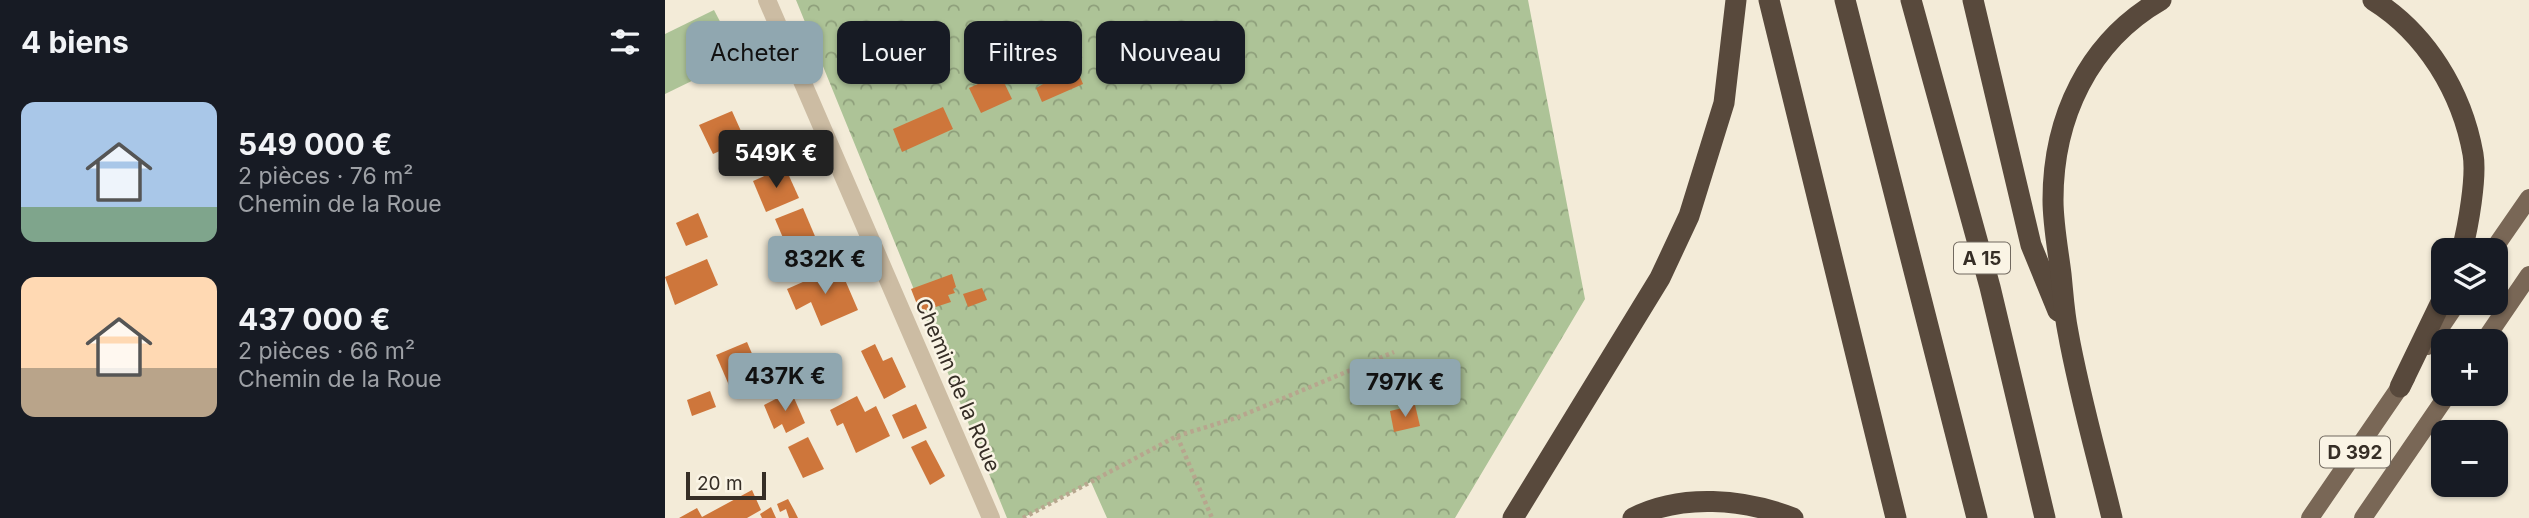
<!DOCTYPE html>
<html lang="fr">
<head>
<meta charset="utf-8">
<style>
	body { margin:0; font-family:Inter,sans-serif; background:#242831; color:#f1f3f6; height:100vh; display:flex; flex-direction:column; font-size:26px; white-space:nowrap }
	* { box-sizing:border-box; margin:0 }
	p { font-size:23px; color:#9ea1a6 }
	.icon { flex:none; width:38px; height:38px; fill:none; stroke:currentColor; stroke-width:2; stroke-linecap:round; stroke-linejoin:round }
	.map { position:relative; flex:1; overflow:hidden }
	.panel { display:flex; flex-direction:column; background:#171b24; width:665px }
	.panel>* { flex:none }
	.banner { position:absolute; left:21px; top:21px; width:665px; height:63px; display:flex; gap:14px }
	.fabs { position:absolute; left:1766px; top:238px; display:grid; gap:14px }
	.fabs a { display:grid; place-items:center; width:77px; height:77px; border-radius:14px; background:#171b24; box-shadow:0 2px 5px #0004; font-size:35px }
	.scale { position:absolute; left:21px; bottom:18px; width:80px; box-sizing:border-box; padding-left:7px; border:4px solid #362e26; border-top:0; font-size:19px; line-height:24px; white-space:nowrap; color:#362e26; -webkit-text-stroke:5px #faf4e5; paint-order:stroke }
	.price { position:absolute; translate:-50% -60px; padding:0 16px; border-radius:7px; background:#90a7b0; color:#111; font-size:23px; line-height:46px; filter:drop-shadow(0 2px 4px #0008) }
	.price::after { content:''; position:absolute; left:50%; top:42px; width:21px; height:16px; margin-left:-10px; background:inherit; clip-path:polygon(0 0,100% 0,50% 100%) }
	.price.selected { background:#222; color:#fff }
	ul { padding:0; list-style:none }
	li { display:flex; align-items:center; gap:21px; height:175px; padding:0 21px }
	li span { display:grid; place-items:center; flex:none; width:196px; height:140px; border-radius:14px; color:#555 }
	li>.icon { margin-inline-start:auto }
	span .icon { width:84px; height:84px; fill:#fffc; stroke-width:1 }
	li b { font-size:30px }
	h2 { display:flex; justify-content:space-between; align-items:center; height:84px; padding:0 21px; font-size:30px }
	.pill { padding:0 24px; border-radius:14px; background:#171b24; box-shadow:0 2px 5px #0004; font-size:24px; line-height:63px }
	.pill.selected { background:#90a7b0; color:#111 }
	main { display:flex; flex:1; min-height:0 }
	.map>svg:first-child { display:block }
</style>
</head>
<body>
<main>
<section class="panel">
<h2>4 biens<svg class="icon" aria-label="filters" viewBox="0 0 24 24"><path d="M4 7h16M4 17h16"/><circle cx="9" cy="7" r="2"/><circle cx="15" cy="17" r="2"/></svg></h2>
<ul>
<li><span style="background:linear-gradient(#a9c7e8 75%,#7fa58c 0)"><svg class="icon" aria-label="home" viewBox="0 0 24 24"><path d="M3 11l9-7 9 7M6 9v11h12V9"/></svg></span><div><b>549 000 €</b><p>2 pièces · 76 m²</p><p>Chemin de la Roue</p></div></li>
<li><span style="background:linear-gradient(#ffd9b3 65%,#b9a48a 0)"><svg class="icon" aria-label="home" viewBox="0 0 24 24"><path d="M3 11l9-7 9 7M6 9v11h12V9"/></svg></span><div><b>437 000 €</b><p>2 pièces · 66 m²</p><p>Chemin de la Roue</p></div></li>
</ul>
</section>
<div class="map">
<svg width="1864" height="518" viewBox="0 0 1864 518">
	<defs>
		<pattern id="forest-crowns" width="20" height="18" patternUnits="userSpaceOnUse" patternTransform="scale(1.75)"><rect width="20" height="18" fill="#adc397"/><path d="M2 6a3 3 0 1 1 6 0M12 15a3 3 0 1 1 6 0" fill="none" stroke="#8e9f7b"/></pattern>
	</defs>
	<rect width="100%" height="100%" fill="#f3ebd8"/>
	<path fill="#adc397" d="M 49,10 L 74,58 L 0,94 L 0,34 Z"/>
	<path fill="url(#forest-crowns)" d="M 131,0 L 863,0 L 920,299 L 790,518 L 442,518 L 426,482 L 358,518 L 342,518 Z"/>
	<g fill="#ce763b">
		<path d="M 393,57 L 402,76 L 413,72 L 418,84 L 377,102 L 371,88 L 380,83 L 373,66 Z"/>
		<path d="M 335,74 L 347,99 L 316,113 L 304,88 Z"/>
		<path d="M 278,107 L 288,129 L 237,152 L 228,129 Z"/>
		<path d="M 67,111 L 80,140 L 102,130 L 115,158 L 79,174 L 66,146 L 48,154 L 34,125 Z"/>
		<path d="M 120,167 L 134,198 L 101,212 L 88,181 Z"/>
		<path d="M 138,208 L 155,248 L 127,259 L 110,219 Z"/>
		<path d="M 33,213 L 43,237 L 21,246 L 11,223 Z"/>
		<path d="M 42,259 L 53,285 L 10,305 L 0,277 Z"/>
		<path d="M 174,266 L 193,310 L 156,326 L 146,302 L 131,310 L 122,289 Z"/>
		<path d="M 287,274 L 291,287 L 288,289 L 290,293 L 283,295 L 286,302 L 255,312 L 246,289 Z"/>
		<path d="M 317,288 L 322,300 L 303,307 L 298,294 Z"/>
		<path d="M 82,342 L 97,377 L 66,390 L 51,355 Z"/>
		<path d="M 210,344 L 218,361 L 227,357 L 241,387 L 219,399 L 196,351 Z"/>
		<path d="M 45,391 L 51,407 L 27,416 L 22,400 Z"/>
		<path d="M 126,391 L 140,423 L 121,433 L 117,424 L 109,429 L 99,405 Z"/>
		<path d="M 192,396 L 200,412 L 211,406 L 225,436 L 191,453 L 178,423 L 172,426 L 165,410 Z"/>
		<path d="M 251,404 L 262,428 L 238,439 L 227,415 Z"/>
		<path d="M 750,405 L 755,426 L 729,432 L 725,411 Z"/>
		<path d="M 143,437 L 159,469 L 138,478 L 123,447 Z"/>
		<path d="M 261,440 L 280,476 L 265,485 L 246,447 Z"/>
		<path d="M 87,490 L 96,510 L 82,518 L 14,518 L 32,508 L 37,517 Z"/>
		<path d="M 123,499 L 129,510 L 133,518 L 124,518 L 121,509 L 115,512 L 112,504 Z"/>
		<path d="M 106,507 L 111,518 L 97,518 L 95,514 Z"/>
	</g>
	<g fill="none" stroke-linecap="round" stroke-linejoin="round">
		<g stroke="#b7a68e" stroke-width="4.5" stroke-dasharray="3.5 3.5" stroke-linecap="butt">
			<path d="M 512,436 L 571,418 L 729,352"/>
			<path d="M 358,518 L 512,436 L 547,518"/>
		</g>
		<path stroke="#ccbca3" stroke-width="18" d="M 102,0 L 326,518"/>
		<g stroke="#796756" stroke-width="18">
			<path d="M 1828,250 L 1864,198"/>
			<path d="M 1819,341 L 1864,275"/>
			<path d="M 1763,346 L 1792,303"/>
			<path d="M 1645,518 L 1741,378"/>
			<path d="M 1698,518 L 1783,394"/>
		</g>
		<g stroke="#58493c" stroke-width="21">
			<path d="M 1104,0 L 1231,518"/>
			<path d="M 1180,0 L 1312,518"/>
			<path d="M 1246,0 L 1325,287 L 1380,518"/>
			<path d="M 1308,0 L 1366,245 L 1393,311"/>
			<path d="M 1708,0 C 1761,33 1797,92 1808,154 C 1812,177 1803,227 1797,250"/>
			<path d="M 1735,387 L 1778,298"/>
			<path d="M 848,518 L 995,278 L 1024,216 L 1059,103 L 1071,0"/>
			<path d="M 968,518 C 1017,493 1079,499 1128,518"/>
			<path d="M 1447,518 C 1432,456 1414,394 1403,332 C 1399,313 1398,293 1396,274 C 1393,250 1388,224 1388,200 C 1388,118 1423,42 1496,0"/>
		</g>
	</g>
	<g text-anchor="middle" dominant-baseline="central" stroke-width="5" stroke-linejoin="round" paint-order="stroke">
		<g fill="#faf4e5" stroke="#71695f" stroke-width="2">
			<rect x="1289" y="242.5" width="56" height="31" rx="5"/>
			<rect x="1655" y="436.5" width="70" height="31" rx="5"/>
		</g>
		<g font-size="19" font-weight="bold" fill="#362e26">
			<text x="1317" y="258">A 15</text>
			<text x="1690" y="452">D 392</text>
		</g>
		<g font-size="21" fill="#362e26" stroke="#faf4e5">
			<text transform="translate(293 385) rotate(67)">Chemin de la Roue</text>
		</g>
	</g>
</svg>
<div class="fabs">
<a><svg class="icon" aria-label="layers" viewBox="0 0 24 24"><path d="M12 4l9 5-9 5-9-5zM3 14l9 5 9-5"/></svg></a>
<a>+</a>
<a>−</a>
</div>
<div class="scale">20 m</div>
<b class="price selected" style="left:111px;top:190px">549K €</b>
<b class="price" style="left:160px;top:296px">832K €</b>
<b class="price" style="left:120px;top:413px">437K €</b>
<b class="price" style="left:740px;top:419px">797K €</b>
<div class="banner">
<a class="pill selected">Acheter</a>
<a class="pill">Louer</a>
<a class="pill">Filtres</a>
<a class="pill">Nouveau</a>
</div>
</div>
</main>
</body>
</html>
